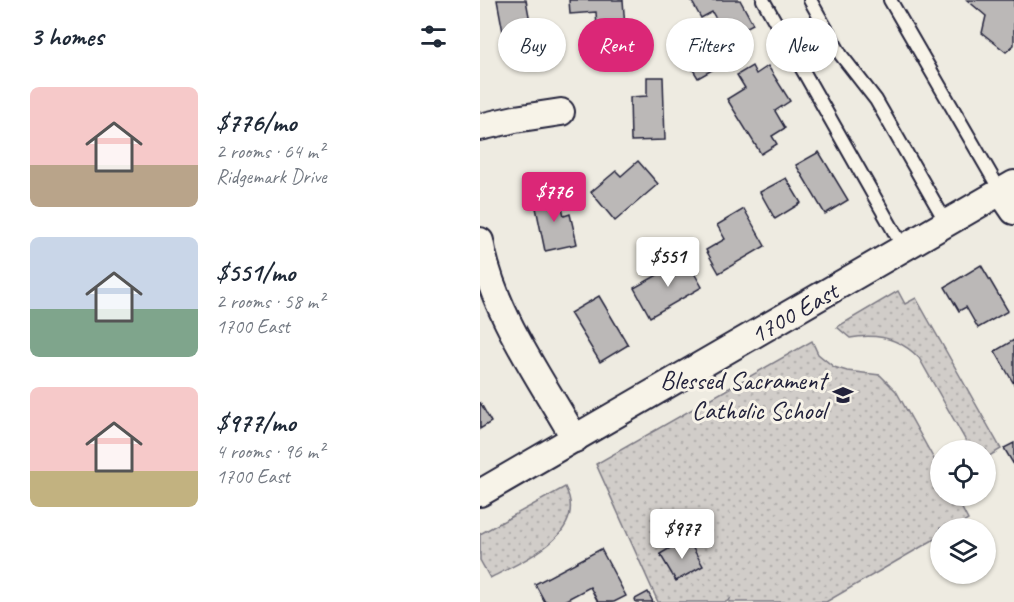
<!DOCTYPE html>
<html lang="en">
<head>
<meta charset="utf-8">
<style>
	body { margin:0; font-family:Caveat,sans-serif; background:#f6f6f7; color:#1f2937; height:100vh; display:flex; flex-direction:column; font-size:22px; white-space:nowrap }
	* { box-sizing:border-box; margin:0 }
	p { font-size:20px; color:#747a83 }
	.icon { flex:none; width:33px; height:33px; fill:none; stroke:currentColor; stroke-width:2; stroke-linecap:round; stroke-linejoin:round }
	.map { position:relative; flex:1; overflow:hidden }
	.details { display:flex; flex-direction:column; background:#fff; width:480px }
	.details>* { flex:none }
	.guide { position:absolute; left:18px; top:18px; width:426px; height:54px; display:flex; gap:12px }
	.fabs { position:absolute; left:450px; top:440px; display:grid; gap:12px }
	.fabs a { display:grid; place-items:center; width:66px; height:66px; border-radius:50%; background:#fff; box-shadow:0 2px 4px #0004; font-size:30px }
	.price { position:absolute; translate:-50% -51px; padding:0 14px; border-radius:6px; background:#fff; color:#222; font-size:20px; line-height:39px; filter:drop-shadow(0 2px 3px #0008) }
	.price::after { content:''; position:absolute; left:50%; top:36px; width:18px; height:14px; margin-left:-9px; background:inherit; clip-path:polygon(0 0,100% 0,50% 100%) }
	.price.selected { background:#db2777; color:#fff }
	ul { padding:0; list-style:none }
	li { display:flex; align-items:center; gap:18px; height:150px; padding:0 30px }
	li span { display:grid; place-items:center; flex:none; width:168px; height:120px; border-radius:9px; color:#555 }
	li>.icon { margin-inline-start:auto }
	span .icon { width:72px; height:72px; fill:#fffc; stroke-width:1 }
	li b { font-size:26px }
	h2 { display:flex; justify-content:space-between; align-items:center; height:72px; padding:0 30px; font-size:26px }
	.chip { padding:0 21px; border-radius:27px; background:#fff; box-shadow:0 2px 4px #0004; font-size:21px; line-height:54px }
	.chip.selected { background:#db2777; color:#fff }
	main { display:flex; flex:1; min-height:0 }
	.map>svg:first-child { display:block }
</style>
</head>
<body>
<main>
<section class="details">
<h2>3 homes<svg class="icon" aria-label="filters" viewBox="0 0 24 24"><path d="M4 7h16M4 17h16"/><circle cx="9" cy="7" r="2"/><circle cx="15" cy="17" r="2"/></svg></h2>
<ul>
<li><span style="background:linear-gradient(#f6c9c9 65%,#b9a48a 0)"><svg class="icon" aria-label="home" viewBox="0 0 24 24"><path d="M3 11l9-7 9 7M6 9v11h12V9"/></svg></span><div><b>$776/mo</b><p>2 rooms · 64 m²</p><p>Ridgemark Drive</p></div></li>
<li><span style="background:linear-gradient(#c9d6e8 60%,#7fa58c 0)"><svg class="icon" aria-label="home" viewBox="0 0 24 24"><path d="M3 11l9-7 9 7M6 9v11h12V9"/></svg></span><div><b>$551/mo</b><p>2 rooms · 58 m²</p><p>1700 East</p></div></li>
<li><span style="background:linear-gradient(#f6c9c9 70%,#c2b280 0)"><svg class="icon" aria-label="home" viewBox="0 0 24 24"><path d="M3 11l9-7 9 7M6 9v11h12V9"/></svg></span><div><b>$977/mo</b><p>4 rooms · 96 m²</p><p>1700 East</p></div></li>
</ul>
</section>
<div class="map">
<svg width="534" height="602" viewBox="0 0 534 602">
	<defs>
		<pattern id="grass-dots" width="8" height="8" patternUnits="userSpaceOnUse" patternTransform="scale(1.5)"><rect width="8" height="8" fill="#d1cdc9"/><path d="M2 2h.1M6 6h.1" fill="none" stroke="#b3b0ae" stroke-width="1.8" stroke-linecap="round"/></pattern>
	</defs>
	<rect width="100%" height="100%" fill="#eeebe1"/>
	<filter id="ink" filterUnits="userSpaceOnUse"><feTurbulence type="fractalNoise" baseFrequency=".0167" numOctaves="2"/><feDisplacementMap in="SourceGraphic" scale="12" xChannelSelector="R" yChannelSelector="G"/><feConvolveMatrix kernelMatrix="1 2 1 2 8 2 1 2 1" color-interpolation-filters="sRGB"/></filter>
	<g filter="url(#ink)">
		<g fill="url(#grass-dots)" stroke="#7a7882" stroke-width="1.5">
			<path d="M 418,291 L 425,304 L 436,298 L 521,449 L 506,458 L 506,450 L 491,450 L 439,358 C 420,338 397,333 370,338 L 357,327 Z"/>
			<path d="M 332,341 L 338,354 L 354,367 L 367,371 L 400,375 L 416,391 L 460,470 L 460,495 L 475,495 L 488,520 L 475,528 L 460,528 L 460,536 L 346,602 L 249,602 L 250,599 L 246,602 L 178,602 L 116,464 Z"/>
			<path d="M 85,487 C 110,534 43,561 10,578 L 0,560 L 0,534 Z"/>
		</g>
		<g fill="#bbb8b7" stroke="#22223b" stroke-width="1.5">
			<path d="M 17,0 L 46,0 L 54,43 L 26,48 Z"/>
			<path d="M 89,0 L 143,0 L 146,41 L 118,43 L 116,12 L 90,14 Z"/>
			<path d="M 211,0 L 260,0 L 273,24 L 247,38 L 232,12 L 221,18 Z"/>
			<path d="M 487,0 L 534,0 L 534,45 L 526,52 L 502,33 L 506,16 Z"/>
			<path d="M 227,41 L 241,65 L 218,78 L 204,55 Z"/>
			<path d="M 272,66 L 276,74 L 288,66 L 310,101 L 295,111 L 305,128 L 292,136 L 297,144 L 281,154 L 247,99 L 265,88 L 257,75 Z"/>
			<path d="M 167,77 L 183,77 L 185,140 L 151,141 L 150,97 L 167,96 Z"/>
			<path d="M 339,152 L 368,200 L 345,214 L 316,165 Z"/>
			<path d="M 158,161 L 178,184 L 135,221 L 111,192 L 136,171 L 141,176 Z"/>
			<path d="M 306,178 L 321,203 L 295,219 L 280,192 Z"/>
			<path d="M 79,193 L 84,216 L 90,214 L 97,244 L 65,251 L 54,198 Z"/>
			<path d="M 264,209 L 285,246 L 239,273 L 226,250 L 245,239 L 237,225 Z"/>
			<path d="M 206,259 L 222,287 L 170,317 L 154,288 Z"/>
			<path d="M 501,265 L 528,311 L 498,328 L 486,307 L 479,311 L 465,287 Z"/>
			<path d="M 119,296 L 148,345 L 120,362 L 90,313 Z"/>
			<path d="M 534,340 L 534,384 L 515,351 Z"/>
			<path d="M 0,402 L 11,422 L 0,429 Z"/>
			<path d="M 534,443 L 534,465 L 524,448 Z"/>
			<path d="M 207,538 L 223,566 L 196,581 L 180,554 Z"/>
			<path d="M 121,549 L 146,596 L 134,602 L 118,602 L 110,587 L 82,602 L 65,602 L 55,584 Z"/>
			<path d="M 168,592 L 173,602 L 156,602 L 155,599 Z"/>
		</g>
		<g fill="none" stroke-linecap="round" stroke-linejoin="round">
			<g stroke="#22223b" stroke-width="16">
				<g id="service">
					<path d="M 283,0 L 424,249"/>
					<path d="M 330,0 L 361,55 L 396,100 L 467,224"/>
					<path d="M 410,0 L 521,192"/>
				</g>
			</g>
			<g stroke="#22223b" stroke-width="30">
				<g id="minor">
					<path d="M 0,127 L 35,119 L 81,112"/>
					<path d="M 521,192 L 534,211"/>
					<path d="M 0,241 C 12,312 60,377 95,439"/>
					<path d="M 0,493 L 534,184"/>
				</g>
			</g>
			<use href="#service" stroke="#f7f3e8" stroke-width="12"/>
			<use href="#minor" stroke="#f7f3e8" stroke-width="26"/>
		</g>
	</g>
	<defs>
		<g id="school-bare" transform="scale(1.62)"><path d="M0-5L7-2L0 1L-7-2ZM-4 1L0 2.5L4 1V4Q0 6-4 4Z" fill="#22223b" stroke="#f7f3e8" stroke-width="2.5" paint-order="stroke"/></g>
	</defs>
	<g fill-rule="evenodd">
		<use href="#school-bare" x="363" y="395"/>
	</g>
	<g text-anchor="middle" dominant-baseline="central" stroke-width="6" stroke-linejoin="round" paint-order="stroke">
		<g font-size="26" fill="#22223b" stroke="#f7f3e8">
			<text transform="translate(314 313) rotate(-30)">1700 East</text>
		</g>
		<g font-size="26" fill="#22223b" stroke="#f7f3e8" text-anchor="end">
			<text x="346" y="380">Blessed Sacrament<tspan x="346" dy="30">Catholic School</tspan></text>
		</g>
	</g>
</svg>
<div class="fabs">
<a><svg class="icon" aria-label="locate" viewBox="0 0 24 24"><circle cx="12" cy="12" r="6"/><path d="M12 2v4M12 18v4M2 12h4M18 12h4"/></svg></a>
<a><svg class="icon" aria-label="layers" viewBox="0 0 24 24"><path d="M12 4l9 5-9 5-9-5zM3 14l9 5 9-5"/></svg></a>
</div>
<b class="price selected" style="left:74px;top:223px">$776</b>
<b class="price" style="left:188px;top:288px">$551</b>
<b class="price" style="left:202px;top:560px">$977</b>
<div class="guide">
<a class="chip">Buy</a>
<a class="chip selected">Rent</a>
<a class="chip">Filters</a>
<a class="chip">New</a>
</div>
</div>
</main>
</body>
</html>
